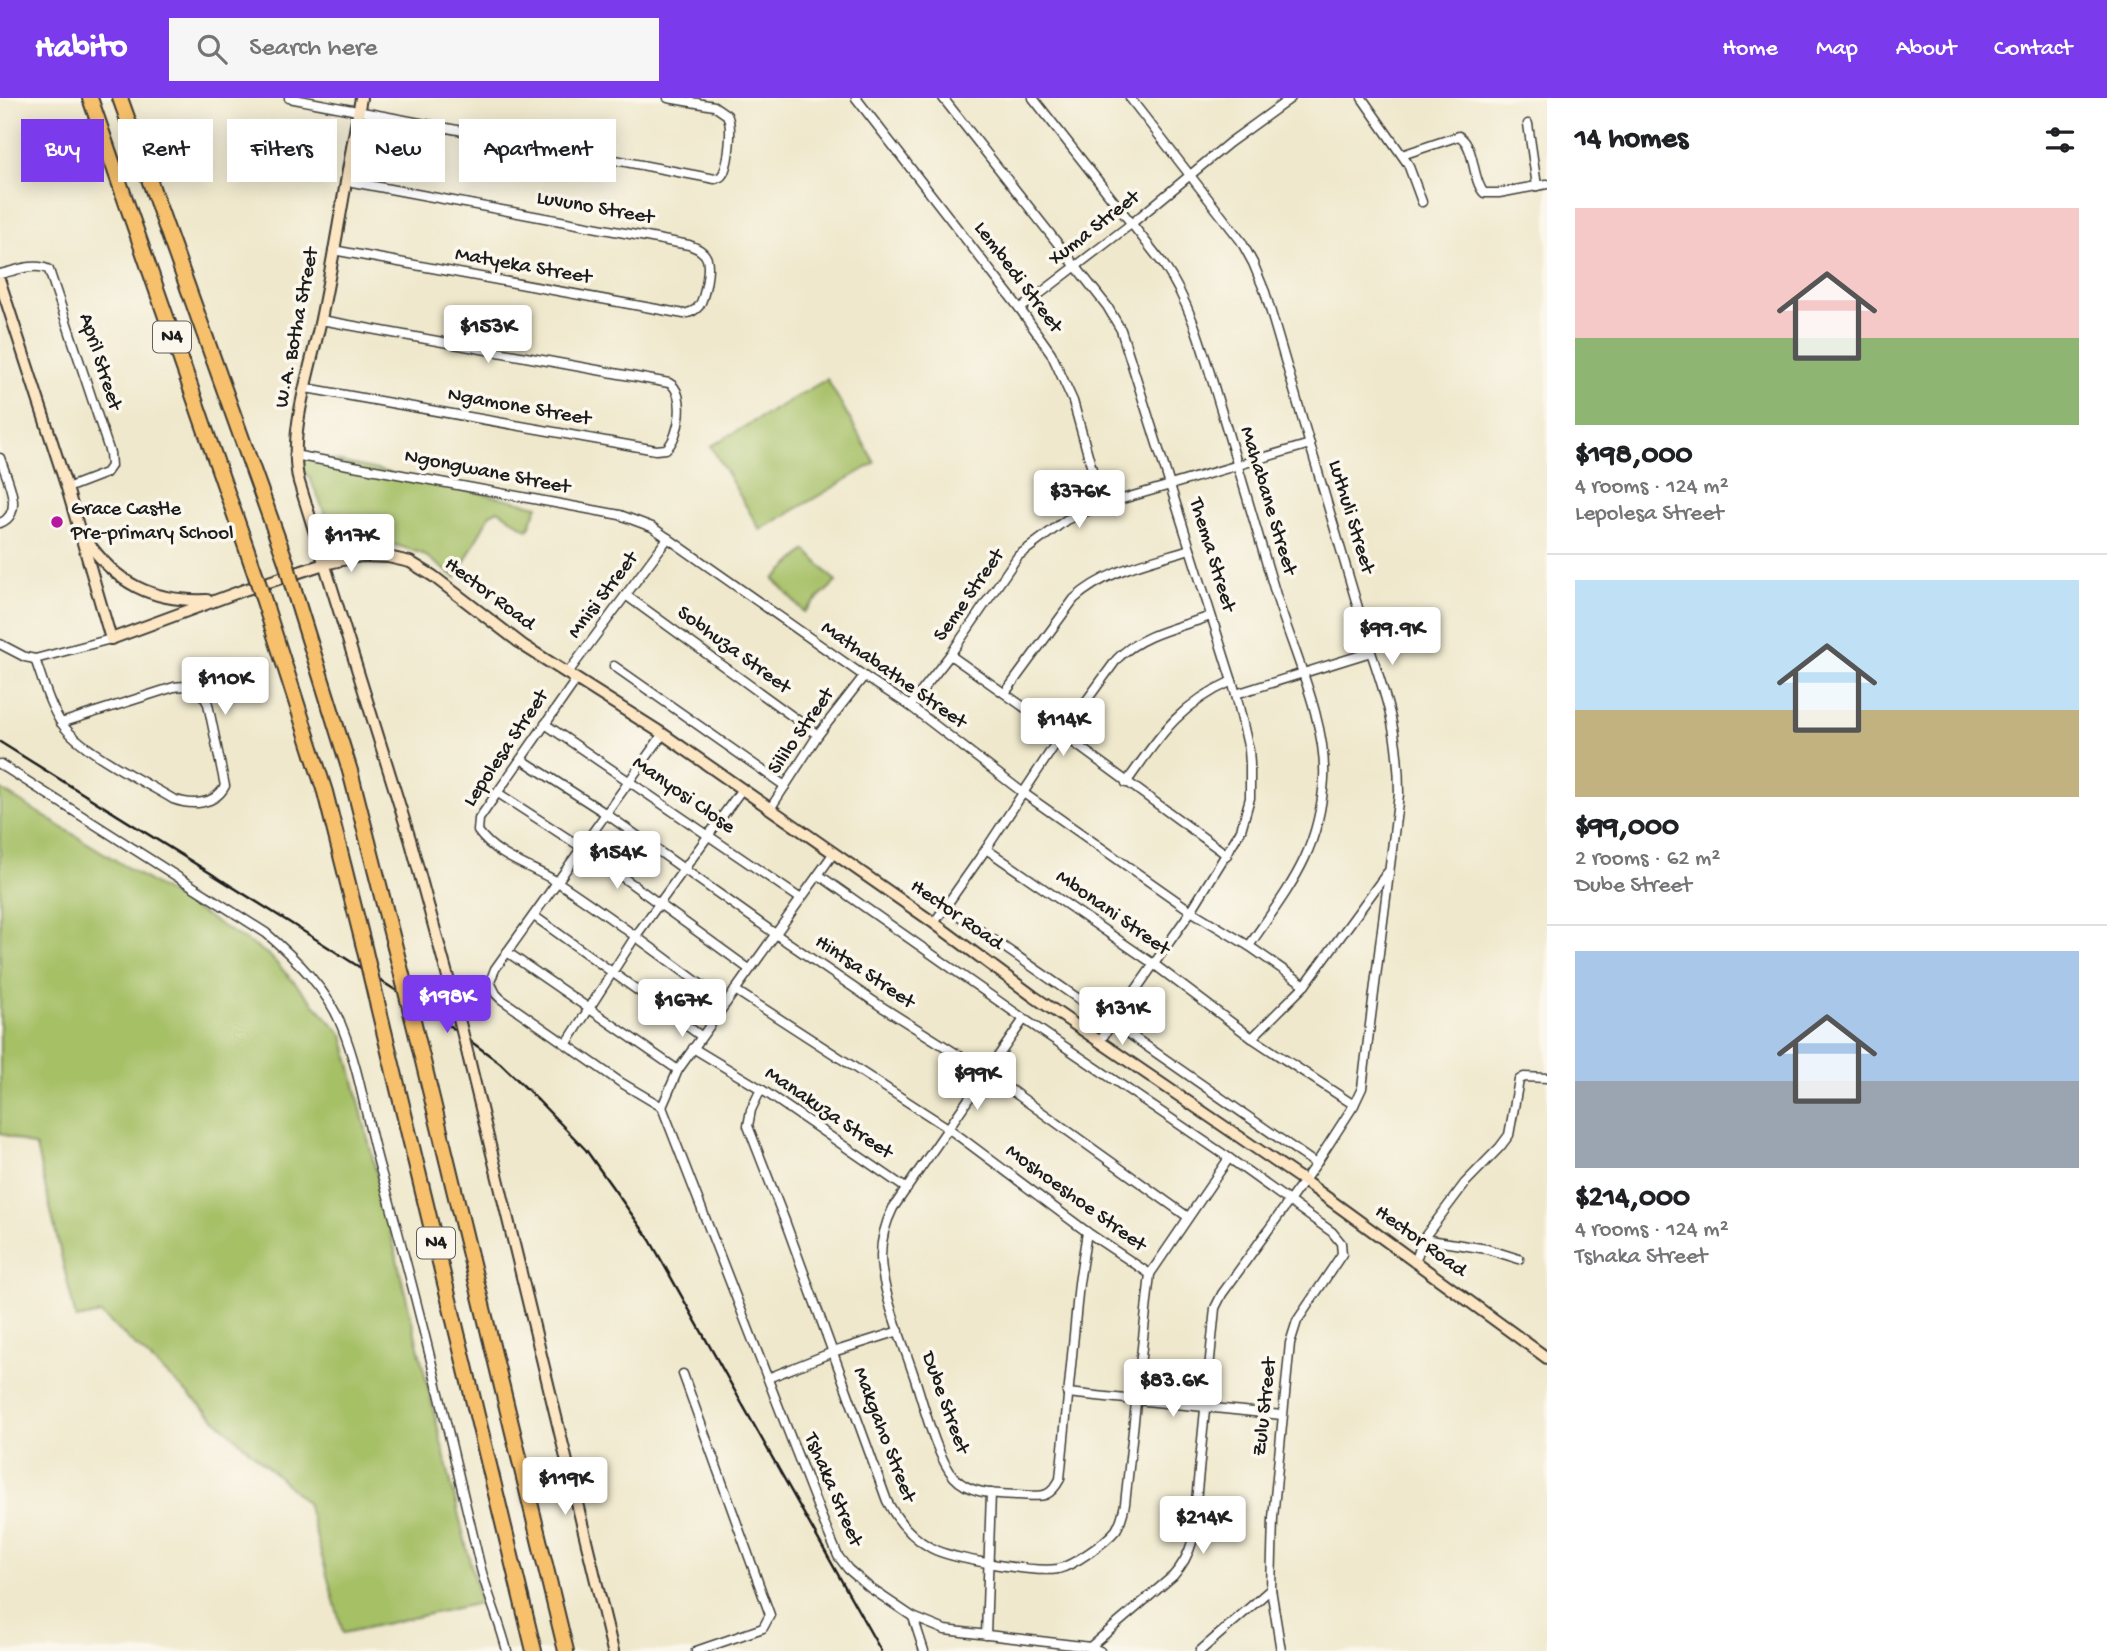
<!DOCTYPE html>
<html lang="en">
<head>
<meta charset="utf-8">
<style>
	body { margin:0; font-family:"Gochi Hand",sans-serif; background:#f6f6f6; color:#202124; height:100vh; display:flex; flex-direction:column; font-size:26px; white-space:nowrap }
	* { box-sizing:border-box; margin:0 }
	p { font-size:23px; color:#757577 }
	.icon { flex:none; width:38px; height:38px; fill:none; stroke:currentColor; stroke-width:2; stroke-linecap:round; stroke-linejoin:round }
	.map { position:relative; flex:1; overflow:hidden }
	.side { display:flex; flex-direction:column; background:#fff; width:560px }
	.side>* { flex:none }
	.hud { position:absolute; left:21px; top:21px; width:665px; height:63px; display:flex; gap:14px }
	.price { position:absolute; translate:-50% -60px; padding:0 16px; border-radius:7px; background:#fff; color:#222; font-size:23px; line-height:46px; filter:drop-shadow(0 2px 4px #0008) }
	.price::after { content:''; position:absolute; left:50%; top:42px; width:21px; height:16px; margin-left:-10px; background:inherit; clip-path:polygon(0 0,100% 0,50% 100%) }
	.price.selected { background:#7c3aed; color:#fff }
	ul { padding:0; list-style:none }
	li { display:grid; align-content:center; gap:14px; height:371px; padding:0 28px }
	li+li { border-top:2px solid #e0e0e0 }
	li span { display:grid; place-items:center; height:217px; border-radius:0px; color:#555 }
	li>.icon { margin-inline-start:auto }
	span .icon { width:126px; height:126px; fill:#fffc; stroke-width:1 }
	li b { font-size:30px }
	h2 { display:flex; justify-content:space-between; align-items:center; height:84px; padding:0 28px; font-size:30px }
	.pill { padding:0 24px; border-radius:0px; background:#fff; box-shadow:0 4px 18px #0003; font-size:24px; line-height:63px }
	.pill.selected { background:#7c3aed; color:#fff }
	header { display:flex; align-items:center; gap:42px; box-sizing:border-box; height:98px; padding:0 35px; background:#7c3aed; color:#fff }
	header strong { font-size:33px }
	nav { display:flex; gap:38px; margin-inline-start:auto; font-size:24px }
	.search { width:490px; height:63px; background:#f6f6f6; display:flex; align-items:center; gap:18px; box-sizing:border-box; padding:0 24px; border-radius:0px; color:#757577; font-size:26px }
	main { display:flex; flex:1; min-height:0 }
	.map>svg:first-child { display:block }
</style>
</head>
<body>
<header>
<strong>Habito</strong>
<div class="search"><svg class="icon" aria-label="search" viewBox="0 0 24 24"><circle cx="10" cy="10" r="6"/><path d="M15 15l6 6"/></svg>Search here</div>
<nav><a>Home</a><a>Map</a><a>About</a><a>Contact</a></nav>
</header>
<main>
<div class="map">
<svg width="1547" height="1553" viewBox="0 0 1547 1553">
	<rect width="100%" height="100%" fill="#fbf7ec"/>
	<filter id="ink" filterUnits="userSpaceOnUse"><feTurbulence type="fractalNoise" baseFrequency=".0143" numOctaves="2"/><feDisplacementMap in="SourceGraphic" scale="14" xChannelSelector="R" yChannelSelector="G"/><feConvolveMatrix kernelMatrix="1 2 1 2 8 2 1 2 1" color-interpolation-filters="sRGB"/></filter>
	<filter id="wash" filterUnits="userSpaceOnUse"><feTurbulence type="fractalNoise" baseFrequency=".00686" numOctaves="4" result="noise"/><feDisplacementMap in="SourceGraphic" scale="28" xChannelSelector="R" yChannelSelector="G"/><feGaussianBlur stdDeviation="1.57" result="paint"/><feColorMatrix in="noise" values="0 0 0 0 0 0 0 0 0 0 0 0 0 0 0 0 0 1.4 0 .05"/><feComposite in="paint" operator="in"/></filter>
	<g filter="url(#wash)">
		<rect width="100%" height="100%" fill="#efe8cc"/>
		<g fill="#a6c066" stroke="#616e41" stroke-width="2">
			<path d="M 827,281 L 875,365 L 760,432 L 711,348 Z"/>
			<path d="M 301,355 L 538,408 L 528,432 L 498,412 L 490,416 L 456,480 L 423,456 L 396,447 L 346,448 L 333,435 L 310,380 L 303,373 Z"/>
			<path d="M 806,452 L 836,484 L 804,514 L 774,481 Z"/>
			<path d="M 0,691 L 269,857 L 343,937 L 480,1505 L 343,1535 L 307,1405 L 101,1216 L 76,1221 L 36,1049 L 0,1035 Z"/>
		</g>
	</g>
	<g filter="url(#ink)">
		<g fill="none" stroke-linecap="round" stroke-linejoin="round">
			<g stroke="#3c3b36" stroke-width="11">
				<g id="street">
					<path d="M 289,0 L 715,81 C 720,79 721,80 724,74 C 729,62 733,28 727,17 L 714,8 L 668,0"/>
					<path d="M 856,0 L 1020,211 L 1051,255 L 1073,303 L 1102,407"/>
					<path d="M 943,0 L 1107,208 L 1121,232 L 1236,596 L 1249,652 L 1250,666 L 1250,700 L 1241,732 L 1191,813 L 1100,943"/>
					<path d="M 1033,0 L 1164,167 C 1194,211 1206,264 1222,315 C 1240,376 1258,437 1276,497 C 1293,553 1327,624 1324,681 C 1319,756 1289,789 1249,848"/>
					<path d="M 1362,0 L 1408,66 L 1422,104"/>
					<path d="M 1528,26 L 1537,88"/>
					<path d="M 1402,57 L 1459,38 C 1476,49 1471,80 1484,95 L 1499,95 L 1547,86"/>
					<path d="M 333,152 L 684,216 C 691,214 695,213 699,208 C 705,199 710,171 707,161 C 704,153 697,150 689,147 L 347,83"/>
					<path d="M 0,176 C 14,173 36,164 49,172 L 110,355 L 111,368 L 106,375 L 67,390"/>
					<path d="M 1020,211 L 1131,126 L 1229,45 L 1291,0"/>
					<path d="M 306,290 L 656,352 L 666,351 C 680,340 687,294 669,285 L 321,222"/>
					<path d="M 294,357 L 620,417 L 652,429 L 864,578 L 910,608 L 1022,694 L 1191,813 L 1249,848 L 1305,887"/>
					<path d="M 0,360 C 6,379 26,415 0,425"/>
					<path d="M 627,498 L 818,637"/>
					<path d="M 0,546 L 25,559 L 35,561 L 111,541"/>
					<path d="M 950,557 L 1062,636 L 1227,757"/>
					<path d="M 35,561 C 43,583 49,607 62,626 C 82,654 143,683 173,701 C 192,708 215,707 225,688 L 208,606 C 201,591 190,586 174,589 L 61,625"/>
					<path d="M 614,568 L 785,688"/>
					<path d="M 567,576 L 668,440"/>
					<path d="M 576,582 L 479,721 L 478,733 C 497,760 532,768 559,785 C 616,822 671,865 726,905"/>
					<path d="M 1005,595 L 1074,501 C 1106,472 1149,464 1190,451"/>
					<path d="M 1236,596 L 1371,554"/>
					<path d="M 910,608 L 950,557 L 1018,458 L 1066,422 L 1102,407 L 1310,346"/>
					<path d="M 545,626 L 801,801"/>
					<path d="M 521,661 L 605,715 L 774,835 L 879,907 L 987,975 L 1188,1119"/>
					<path d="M 0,666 L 266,835 C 295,860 328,892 342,929 C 361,976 367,1028 382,1077 C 419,1206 449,1337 480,1467 C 487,1496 500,1524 507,1553"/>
					<path d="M 1126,685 C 1159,639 1178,607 1232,583"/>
					<path d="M 498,695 L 581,749 L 749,871"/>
					<path d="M 770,711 L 818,637 L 864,578"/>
					<path d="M 986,751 L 1155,867 L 1252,940 L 1354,1007"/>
					<path d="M 819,777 L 1024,921 L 1229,1060 L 1332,1134 L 1341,1145 L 1342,1156 L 1297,1223 L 1290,1245 L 1273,1420 L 1271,1491 L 1281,1553"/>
					<path d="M 945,808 L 1316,1066"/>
					<path d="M 534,818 L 701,938"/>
					<path d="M 934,825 L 986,751 L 1062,636 L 1117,561 C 1141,536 1180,529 1211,518"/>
					<path d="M 507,854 L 678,972"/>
					<path d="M 735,892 L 948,1030 L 1087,1134 L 1150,1176"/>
					<path d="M 1024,921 L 893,1110 C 883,1130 879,1151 882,1172 C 887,1207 902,1242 913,1275 C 923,1303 935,1357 954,1379 C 970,1397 998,1396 1019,1397 C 1040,1398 1049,1402 1060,1381 L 1079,1185 L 1087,1134"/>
					<path d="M 1252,940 L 1305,887 L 1387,775"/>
					<path d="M 567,945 L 635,839 L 742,691"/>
					<path d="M 693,950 L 761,991 L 907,1091"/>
					<path d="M 761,991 L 751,1012 L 748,1028 L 785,1123 L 887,1403 C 897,1422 911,1439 931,1450 C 951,1461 1035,1475 1058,1471 C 1074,1467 1105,1445 1116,1432 C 1121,1424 1123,1416 1125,1406 L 1150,1176 L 1229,1060"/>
					<path d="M 662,1009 L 820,1415 L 838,1458 L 848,1471 L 870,1490 L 913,1519 L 945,1532 L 1090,1549 L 1100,1553"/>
					<path d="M 662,1009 L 620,984 L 501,901 L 496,896 L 490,884 L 495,871 L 663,636"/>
					<path d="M 662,1009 L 678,972 L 833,756"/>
					<path d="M 1423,1141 L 1487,1151 L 1519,1161"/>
					<path d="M 1415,1165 L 1423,1141 L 1465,1085 L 1500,1049 L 1509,1037 L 1519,982 L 1524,979 L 1547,980"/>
					<path d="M 683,1276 L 770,1517 L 763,1530 L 696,1553"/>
					<path d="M 768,1280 L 833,1254 L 899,1233"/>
					<path d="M 1067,1295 L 1282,1317"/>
					<path d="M 913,1519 L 924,1553"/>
					<path d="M 986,1537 L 991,1395"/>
					<path d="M 1090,1549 L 1173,1478 C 1183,1467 1188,1458 1192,1444 L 1215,1210 L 1222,1196 L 1316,1066 L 1354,1007 L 1362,990 L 1399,696 C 1399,640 1389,607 1371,554 L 1265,194 L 1253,165 L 1241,143 L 1130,0"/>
					<path d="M 1200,1553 L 1271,1491"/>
				</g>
			</g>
			<g stroke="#3c3b36" stroke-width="14">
				<g id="secondary">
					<path d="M 361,0 C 347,74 336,148 321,221 C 311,270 287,336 299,384 L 410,741 L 456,909"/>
					<path d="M 0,184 L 67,390 L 111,541 L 244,492 L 324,466 L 361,458 L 388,459 L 410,464 L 433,478 L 524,548 L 663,636 L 934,825 L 1033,898 L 1304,1083 L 1547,1260"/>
					<path d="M 318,424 C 325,444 337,449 355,459"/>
					<path d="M 85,440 C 116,486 152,504 207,502"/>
					<path d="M 468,957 L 613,1553"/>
				</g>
			</g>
			<g stroke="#3c3b36" stroke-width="18">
				<g id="highway">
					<path d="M 90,0 L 256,478"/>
					<path d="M 120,0 L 286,464"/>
					<path d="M 294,493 L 350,673 L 402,877"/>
					<path d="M 263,500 L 325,694 L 363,845"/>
					<path d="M 376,900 L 534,1553"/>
					<path d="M 413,922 L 566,1553"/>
				</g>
			</g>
			<use href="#street" stroke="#fff" stroke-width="8"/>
			<use href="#secondary" stroke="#fce6c4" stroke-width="10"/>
			<use href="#highway" stroke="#f7c06c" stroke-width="14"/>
			<path stroke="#1c1c1c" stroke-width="2.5" d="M 0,644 L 292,826 L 439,920 L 500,965 L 530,994 L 586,1052 L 650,1142 L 881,1553"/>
			<g stroke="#3c3b36" stroke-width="14" stroke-linecap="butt">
				<path id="secondary-bridge" d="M 456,909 L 468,957"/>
			</g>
			<g stroke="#3c3b36" stroke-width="18" stroke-linecap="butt">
				<g id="highway-bridge">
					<path d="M 286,464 L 294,493"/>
					<path d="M 256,478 L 263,500"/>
					<path d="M 363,845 L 376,900"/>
					<path d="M 402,877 L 413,922"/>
				</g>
			</g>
			<use href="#secondary-bridge" stroke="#fce6c4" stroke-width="10"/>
			<use href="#highway-bridge" stroke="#f7c06c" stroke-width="14"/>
		</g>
	</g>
	<circle fill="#b5179e" stroke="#fbf7ec" stroke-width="2.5" cx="57" cy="424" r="7"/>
	<g text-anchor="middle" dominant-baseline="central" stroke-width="7" stroke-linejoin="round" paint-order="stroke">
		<g fill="#fbf7ec" stroke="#5f5e5a" stroke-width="2">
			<rect x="153" y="223.5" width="38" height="31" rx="5"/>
			<rect x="417" y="1129.5" width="38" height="31" rx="5"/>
		</g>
		<g font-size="19" font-weight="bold" fill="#1c1c1c">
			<text x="172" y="239">N4</text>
			<text x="436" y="1145">N4</text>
		</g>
		<g font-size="21" fill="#1c1c1c" stroke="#fbf7ec">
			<text transform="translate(595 111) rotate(10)">Luvuno Street</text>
			<text transform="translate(1095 131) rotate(-38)">Xuma Street</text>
			<text transform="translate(523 169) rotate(10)">Matyeka Street</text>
			<text transform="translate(1017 180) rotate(53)">Lembedi Street</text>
			<text transform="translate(298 230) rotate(-79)">W.A. Botha Street</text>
			<text transform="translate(99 264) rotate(72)">April Street</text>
			<text transform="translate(519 310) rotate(10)">Ngamone Street</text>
			<text transform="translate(487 375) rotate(11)">Ngongwane Street</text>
			<text transform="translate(1267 403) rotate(73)">Mahabane Street</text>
			<text transform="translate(1350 419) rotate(73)">Luthuli Street</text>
			<text transform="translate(1211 457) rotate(73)">Thema Street</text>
			<text transform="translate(489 497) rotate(37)">Hector Road</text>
			<text transform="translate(604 498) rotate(-53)">Mnisi Street</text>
			<text transform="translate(970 498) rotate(-55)">Seme Street</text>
			<text transform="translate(733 553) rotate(36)">Sobhuza Street</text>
			<text transform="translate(893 578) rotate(35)">Mathabathe Street</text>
			<text transform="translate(802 634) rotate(-55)">Sililo Street</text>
			<text transform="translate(507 651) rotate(-56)">Lepolesa Street</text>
			<text transform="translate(683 698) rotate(35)">Manyosi Close</text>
			<text transform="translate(1112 816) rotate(35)">Mbonani Street</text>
			<text transform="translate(956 818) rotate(35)">Hector Road</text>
			<text transform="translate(864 875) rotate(34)">Hintsa Street</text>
			<text transform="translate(828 1016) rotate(34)">Manakuza Street</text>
			<text transform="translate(1075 1101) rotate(36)">Moshoeshoe Street</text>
			<text transform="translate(1420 1144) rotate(36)">Hector Road</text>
			<text transform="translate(944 1305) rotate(70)">Dube Street</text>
			<text transform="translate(1266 1309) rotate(-84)">Zulu Street</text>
			<text transform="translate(883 1337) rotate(69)">Makgaho Street</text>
			<text transform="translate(832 1392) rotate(67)">Tshaka Street</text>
		</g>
		<g font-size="21" fill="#1c1c1c" stroke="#fbf7ec" text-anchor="start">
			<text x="71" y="412">Grace Castle<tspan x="71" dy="24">Pre-primary School</tspan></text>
		</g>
	</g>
</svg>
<b class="price" style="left:488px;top:267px">$153K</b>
<b class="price" style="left:1079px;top:432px">$376K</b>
<b class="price" style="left:351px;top:476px">$117K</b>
<b class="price" style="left:1392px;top:569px">$99.9K</b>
<b class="price" style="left:225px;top:619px">$110K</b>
<b class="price" style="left:1063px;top:660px">$114K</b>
<b class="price" style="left:617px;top:793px">$154K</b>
<b class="price selected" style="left:447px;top:937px">$198K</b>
<b class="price" style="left:682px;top:941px">$167K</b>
<b class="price" style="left:1122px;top:949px">$131K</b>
<b class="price" style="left:977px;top:1014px">$99K</b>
<b class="price" style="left:1173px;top:1321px">$83.6K</b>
<b class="price" style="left:565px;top:1419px">$119K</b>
<b class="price" style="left:1203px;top:1458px">$214K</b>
<div class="hud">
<a class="pill selected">Buy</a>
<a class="pill">Rent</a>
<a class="pill">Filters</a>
<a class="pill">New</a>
<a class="pill">Apartment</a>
</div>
</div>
<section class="side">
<h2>14 homes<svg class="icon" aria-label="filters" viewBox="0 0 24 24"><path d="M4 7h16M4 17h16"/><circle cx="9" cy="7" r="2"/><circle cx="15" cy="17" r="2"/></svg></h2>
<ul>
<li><span style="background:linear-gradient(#f6c9c9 60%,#8fb573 0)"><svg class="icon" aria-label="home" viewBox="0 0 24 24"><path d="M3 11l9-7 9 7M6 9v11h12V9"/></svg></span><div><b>$198,000</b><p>4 rooms · 124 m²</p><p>Lepolesa Street</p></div></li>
<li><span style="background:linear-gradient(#bfe0f5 60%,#c2b280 0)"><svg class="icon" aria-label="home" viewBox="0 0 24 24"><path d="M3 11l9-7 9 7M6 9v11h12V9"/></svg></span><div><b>$99,000</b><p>2 rooms · 62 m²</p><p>Dube Street</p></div></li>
<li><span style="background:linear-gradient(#a9c7e8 60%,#9aa5b1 0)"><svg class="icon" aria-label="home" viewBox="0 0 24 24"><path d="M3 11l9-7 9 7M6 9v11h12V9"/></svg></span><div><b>$214,000</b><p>4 rooms · 124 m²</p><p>Tshaka Street</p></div></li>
</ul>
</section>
</main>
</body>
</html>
